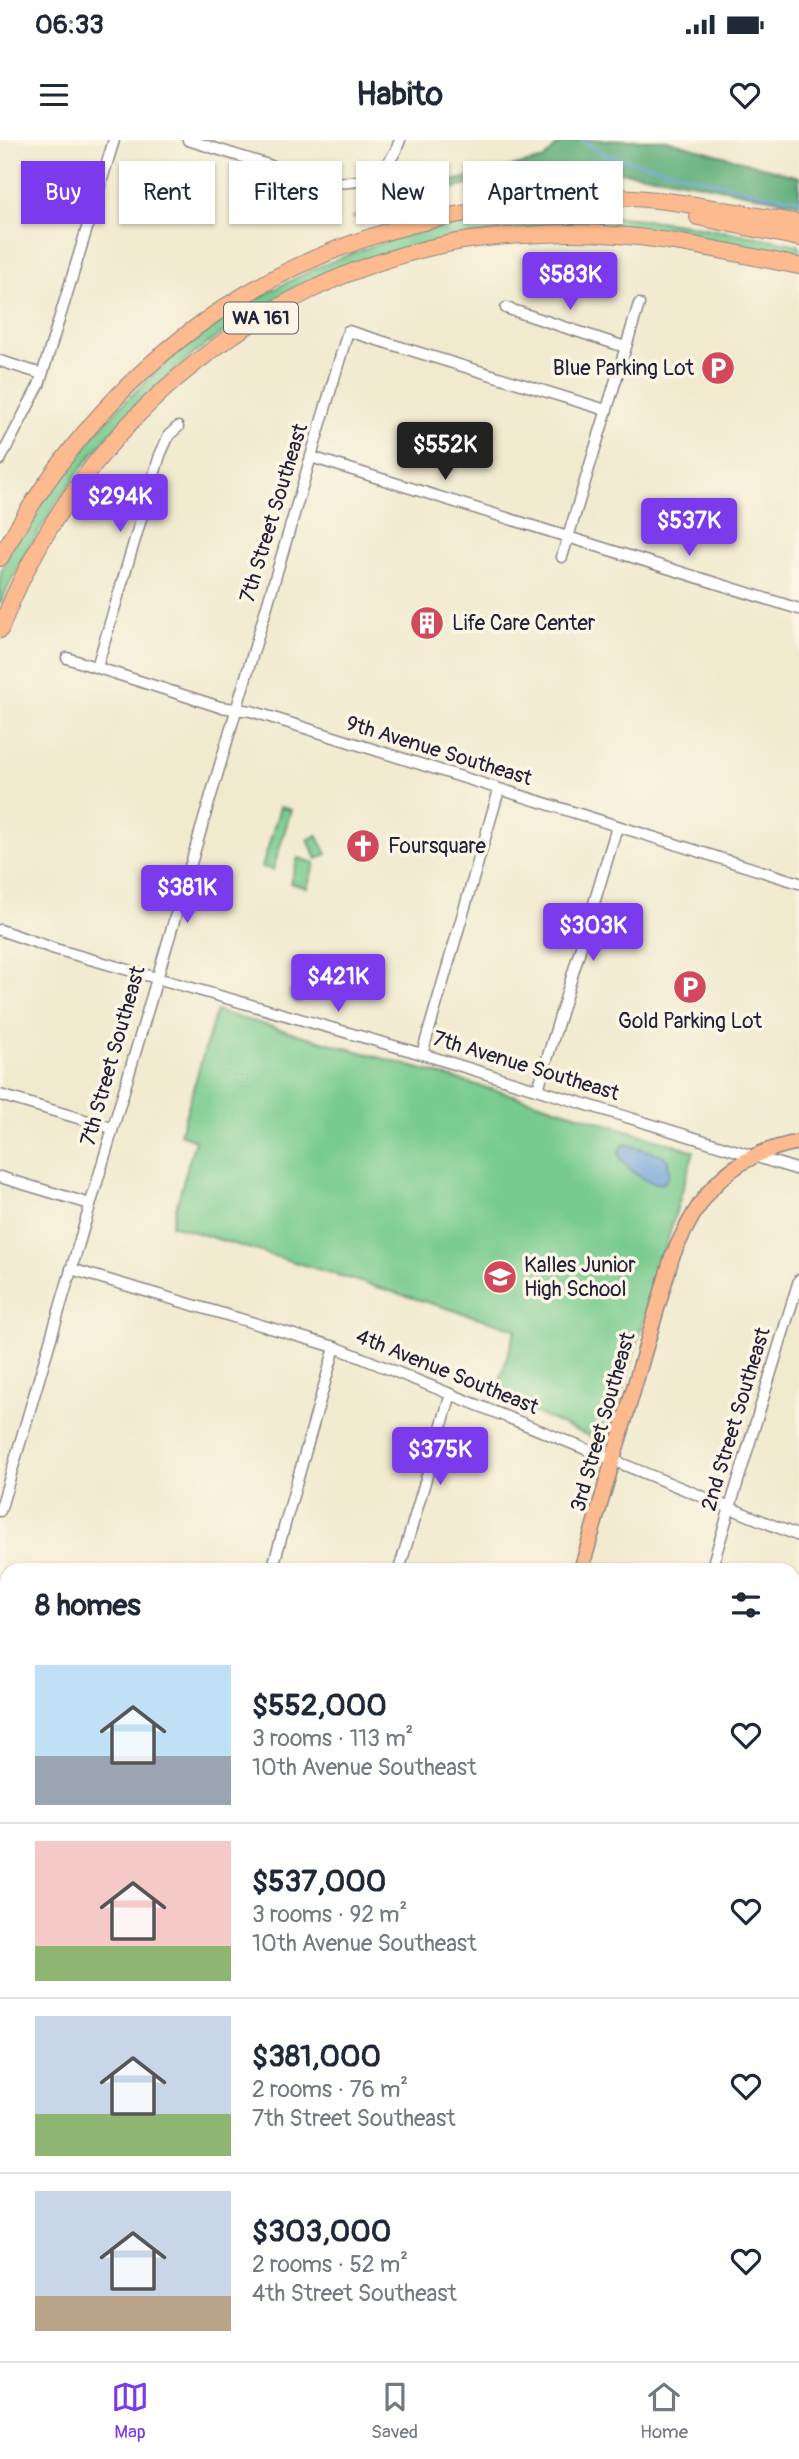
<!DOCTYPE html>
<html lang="en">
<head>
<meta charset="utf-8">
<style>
	body { margin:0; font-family:Pangolin,sans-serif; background:#f2f2f3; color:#1f2937; height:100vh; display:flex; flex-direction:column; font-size:26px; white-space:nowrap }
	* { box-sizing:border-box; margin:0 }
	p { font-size:23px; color:#747a83 }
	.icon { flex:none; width:38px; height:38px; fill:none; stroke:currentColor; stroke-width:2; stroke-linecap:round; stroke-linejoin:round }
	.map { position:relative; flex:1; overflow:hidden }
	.side { position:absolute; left:0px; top:1423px; width:800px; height:800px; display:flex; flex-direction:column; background:#fff; border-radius:21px 21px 0 0; box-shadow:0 2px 5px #0004 }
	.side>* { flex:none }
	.guide { position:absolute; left:21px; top:21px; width:758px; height:63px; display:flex; gap:14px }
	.price { position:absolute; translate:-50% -60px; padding:0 16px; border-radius:7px; background:#7c3aed; color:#fff; font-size:23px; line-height:46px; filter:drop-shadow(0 2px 4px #0008) }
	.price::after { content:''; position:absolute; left:50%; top:42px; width:21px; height:16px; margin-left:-10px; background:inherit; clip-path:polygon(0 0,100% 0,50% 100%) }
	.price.active { background:#222; color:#fff }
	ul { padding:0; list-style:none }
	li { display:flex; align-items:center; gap:21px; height:175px; padding:0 35px }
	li+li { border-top:2px solid #e0e1e3 }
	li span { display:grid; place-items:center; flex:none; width:196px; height:140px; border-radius:0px; color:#555 }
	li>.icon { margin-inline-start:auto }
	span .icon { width:84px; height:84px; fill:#fffc; stroke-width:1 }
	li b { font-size:30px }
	h2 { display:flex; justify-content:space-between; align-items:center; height:84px; padding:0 35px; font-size:30px }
	.chip { padding:0 24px; border-radius:0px; background:#fff; box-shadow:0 2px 5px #0004; font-size:24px; line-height:63px }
	.chip.active { background:#7c3aed; color:#fff }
	.status { display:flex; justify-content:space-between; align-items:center; height:49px; padding:0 35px; background:#fff; direction:ltr }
	.status svg { height:19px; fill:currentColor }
	header { display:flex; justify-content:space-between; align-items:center; height:91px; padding:0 35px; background:#fff; font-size:32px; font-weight:700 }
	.tabs { display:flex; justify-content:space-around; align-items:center; height:98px; border-top:2px solid #e0e1e3; background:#fff; font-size:19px; color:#747a83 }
	.tabs a { display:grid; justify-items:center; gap:4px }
	.tabs .active { color:#7c3aed }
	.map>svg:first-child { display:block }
</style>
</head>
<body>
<div class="status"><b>06:33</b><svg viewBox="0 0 49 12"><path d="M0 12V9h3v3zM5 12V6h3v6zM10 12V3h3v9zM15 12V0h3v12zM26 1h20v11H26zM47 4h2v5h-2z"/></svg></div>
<header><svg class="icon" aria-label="menu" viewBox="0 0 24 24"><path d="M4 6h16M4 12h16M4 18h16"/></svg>Habito<svg class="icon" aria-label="heart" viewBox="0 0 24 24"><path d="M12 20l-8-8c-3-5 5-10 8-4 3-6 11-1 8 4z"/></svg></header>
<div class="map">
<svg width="799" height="2221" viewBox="0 0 799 2221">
	<rect width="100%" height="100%" fill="#fcf5e5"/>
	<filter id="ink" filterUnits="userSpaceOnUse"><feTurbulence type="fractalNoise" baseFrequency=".0143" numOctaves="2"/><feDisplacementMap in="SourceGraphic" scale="14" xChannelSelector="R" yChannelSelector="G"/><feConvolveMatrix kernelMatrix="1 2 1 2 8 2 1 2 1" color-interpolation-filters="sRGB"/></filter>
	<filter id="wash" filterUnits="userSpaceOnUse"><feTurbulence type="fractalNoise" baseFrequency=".00686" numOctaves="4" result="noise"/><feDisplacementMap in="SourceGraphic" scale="28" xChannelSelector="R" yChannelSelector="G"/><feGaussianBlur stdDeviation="1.57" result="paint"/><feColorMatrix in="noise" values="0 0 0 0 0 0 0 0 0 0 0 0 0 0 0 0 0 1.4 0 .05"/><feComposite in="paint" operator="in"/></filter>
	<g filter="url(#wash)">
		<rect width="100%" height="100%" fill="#f1eacf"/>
		<g fill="#77cb8e" stroke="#4c7664" stroke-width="2">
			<path d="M 548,74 C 633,73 715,89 799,105 L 799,118 C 712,101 627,82 538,86 C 506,88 475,95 444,102 C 424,106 402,108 382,115 C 206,171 77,299 0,464 C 0,456 0,446 0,437 C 5,410 45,356 63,333 C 161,205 292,116 453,85 C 484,79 516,77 548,74 Z"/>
			<path d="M 280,667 L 291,670 L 273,730 L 262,727 Z"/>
			<path d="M 317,695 L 327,714 L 317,719 L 308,700 Z"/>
			<path d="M 298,718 L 315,723 L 307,748 L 290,743 Z"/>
			<circle cx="298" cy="854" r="8"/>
			<path d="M 216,871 L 533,961 L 694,1011 L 608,1301 L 603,1302 L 495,1256 L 516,1189 L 171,1085 L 195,1000 L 180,994 Z"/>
		</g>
		<path fill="#61af79" stroke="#42685a" stroke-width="2" d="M 562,0 L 666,0 L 799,37 L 799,64 C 724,50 648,29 572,30 C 498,30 423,59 352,78 L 418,49 L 544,19 Z"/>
		<path fill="#6da1d9" stroke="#48628a" stroke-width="2" d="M 625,1004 L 662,1015 L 668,1020 L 669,1035 L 664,1043 C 649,1046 620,1027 619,1011 Z"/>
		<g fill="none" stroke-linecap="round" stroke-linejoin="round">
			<path stroke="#6da1d9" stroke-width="2.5" d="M 582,0 L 603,14 L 768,55 L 799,59"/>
		</g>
	</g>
	<g filter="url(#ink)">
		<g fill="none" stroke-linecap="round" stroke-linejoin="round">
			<g stroke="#8a8685" stroke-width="13">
				<g id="minor">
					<path d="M 188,0 C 214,8 240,16 265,24 C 312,39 378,66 400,0"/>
					<path d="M 506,168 L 625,207"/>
					<path d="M 0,221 L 42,234"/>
					<path d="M 311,317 L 799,469"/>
					<path d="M 0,320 L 39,245 L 114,0"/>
					<path d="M 562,417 L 639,164"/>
					<path d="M 67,518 L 220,567 L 251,571 L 799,743"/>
					<path d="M 97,527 L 160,315 L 169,295 L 178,287"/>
					<path d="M 0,790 L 55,809 L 422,914 L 799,1030"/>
					<path d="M 422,914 L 499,650"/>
					<path d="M 538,949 L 617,687"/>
					<path d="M 0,955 L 112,988"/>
					<path d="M 0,1037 L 90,1064"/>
					<path d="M 71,1129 L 335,1207 L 799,1396"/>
					<path d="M 0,1371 L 348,191 L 606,270"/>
					<path d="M 272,1430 L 335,1207"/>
					<path d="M 399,1430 L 451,1254"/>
					<path d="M 711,1430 L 799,1140"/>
					<path d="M 793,1625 L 799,1627"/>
					<path d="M 793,1789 L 799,1791"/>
					<path d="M 0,1810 L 7,1813"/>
					<path d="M 793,1920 L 799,1921"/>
					<path d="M 0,1944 L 7,1946"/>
					<path d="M 0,2045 L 7,2022"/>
					<path d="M 793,2127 L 799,2117"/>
					<path d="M 698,2216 L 707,2221"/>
					<path d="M 173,2221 L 174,2216"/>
					<path d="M 303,2221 L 305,2216"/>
					<path d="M 734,2221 L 737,2216"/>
				</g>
			</g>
			<g stroke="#8a8685" stroke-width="17">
				<g id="major">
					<path d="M 581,1430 L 672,1117 C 701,1053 726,1016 799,1002"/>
					<path d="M 0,1462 L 7,1464"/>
					<path d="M 793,1596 L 799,1575"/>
					<path d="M 0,1681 L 7,1683"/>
					<path d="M 793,1704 L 799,1706"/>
					<path d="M 437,2221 L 439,2216"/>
					<path d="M 607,2221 L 608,2216"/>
				</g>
			</g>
			<g stroke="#8a8685" stroke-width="18">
				<g id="highway">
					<path d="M 698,77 L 799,98"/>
					<path d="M 0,418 C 118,202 306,78 552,63 C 571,62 591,57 610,57 C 673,58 737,73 799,83"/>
					<path d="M 0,490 C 73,295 250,140 457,102 C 494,96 532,94 568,93 C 646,92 723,111 799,126"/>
				</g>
			</g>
			<use href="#minor" stroke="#fff" stroke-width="10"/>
			<use href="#major" stroke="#fcba8e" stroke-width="14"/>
			<use href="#highway" stroke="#fcba8e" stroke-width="16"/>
			<g stroke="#22223b" stroke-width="2.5" stroke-dasharray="10 5" stroke-linecap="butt">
				<path d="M 0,1554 L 7,1558"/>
				<path d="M 793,2041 L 799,2045"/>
			</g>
		</g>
	</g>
	<defs>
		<g id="parking-disc" transform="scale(1.75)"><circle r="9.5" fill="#d1495b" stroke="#fcf5e5"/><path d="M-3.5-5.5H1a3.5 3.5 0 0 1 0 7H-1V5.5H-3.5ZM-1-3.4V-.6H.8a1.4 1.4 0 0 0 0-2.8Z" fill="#fff"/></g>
		<g id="building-disc" transform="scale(1.75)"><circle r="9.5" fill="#d1495b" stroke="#fcf5e5"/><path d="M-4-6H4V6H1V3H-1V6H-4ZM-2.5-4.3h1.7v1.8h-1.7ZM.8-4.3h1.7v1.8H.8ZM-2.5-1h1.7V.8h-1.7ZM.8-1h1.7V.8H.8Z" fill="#fff"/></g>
		<g id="church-disc" transform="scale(1.75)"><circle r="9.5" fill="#d1495b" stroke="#fcf5e5"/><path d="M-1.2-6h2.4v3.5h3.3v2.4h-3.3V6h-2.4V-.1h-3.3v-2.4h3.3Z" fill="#fff"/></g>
		<g id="school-disc" transform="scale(1.75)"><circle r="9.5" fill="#d1495b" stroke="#fcf5e5"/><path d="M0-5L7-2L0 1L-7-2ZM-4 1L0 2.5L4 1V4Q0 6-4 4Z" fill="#fff"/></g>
	</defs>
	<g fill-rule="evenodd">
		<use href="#parking-disc" x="718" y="228"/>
		<use href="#building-disc" x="427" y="483"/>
		<use href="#church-disc" x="363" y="706"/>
		<use href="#parking-disc" x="690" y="847"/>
		<use href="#school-disc" x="500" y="1137"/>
	</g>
	<g text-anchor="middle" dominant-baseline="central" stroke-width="7" stroke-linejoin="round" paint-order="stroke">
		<rect fill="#fcf5e5" stroke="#63616e" stroke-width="2" x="224" y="162.5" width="74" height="31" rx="5"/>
		<g font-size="19" font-weight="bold" fill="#22223b">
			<text x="261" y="178">WA 161</text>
		</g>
		<g font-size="21" fill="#22223b" stroke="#fcf5e5" text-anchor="start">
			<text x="694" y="228" text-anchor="end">Blue Parking Lot</text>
			<text x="452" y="483">Life Care Center</text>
			<text x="388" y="706">Foursquare</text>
			<text x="690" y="881" text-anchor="middle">Gold Parking Lot</text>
			<text x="524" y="1125">Kalles Junior<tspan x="524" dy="24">High School</tspan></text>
		</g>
		<g font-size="21" fill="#22223b" stroke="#fcf5e5">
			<text transform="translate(274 373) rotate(-73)">7th Street Southeast</text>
			<text transform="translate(439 611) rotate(17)">9th Avenue Southeast</text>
			<text transform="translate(113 916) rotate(-74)">7th Street Southeast</text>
			<text transform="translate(526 926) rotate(17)">7th Avenue Southeast</text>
			<text transform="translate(447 1232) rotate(22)">4th Avenue Southeast</text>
			<text transform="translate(736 1279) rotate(-73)">2nd Street Southeast</text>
			<text transform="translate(603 1282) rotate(-74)">3rd Street Southeast</text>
		</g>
	</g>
</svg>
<b class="price" style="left:570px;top:172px">$583K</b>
<b class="price active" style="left:445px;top:342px">$552K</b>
<b class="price" style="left:120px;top:394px">$294K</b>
<b class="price" style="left:689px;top:418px">$537K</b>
<b class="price" style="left:187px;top:785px">$381K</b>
<b class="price" style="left:593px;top:823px">$303K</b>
<b class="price" style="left:338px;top:874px">$421K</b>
<b class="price" style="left:440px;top:1347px">$375K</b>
<div class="guide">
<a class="chip active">Buy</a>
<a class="chip">Rent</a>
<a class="chip">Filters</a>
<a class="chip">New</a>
<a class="chip">Apartment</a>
</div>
<section class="side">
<h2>8 homes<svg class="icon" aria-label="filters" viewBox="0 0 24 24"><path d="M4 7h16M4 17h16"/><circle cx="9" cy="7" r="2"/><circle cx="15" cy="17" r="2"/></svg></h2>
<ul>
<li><span style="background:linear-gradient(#bfe0f5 65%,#9aa5b1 0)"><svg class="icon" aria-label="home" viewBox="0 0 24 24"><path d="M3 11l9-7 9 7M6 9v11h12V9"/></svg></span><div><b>$552,000</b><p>3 rooms · 113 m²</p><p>10th Avenue Southeast</p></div><svg class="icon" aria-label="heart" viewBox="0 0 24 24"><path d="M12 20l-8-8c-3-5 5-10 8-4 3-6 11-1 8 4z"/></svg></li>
<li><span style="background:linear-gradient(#f6c9c9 75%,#8fb573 0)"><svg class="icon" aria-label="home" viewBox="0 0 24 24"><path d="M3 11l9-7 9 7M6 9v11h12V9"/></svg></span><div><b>$537,000</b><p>3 rooms · 92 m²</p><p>10th Avenue Southeast</p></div><svg class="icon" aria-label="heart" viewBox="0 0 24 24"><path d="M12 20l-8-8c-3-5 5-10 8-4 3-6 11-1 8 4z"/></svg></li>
<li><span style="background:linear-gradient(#c9d6e8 70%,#8fb573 0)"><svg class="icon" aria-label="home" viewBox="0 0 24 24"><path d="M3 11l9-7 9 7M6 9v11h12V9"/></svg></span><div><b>$381,000</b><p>2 rooms · 76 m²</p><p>7th Street Southeast</p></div><svg class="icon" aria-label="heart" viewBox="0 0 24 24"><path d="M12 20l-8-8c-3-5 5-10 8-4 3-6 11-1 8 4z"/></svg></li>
<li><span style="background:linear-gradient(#c9d6e8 75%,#b9a48a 0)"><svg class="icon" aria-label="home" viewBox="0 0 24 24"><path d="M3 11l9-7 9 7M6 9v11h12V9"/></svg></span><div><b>$303,000</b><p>2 rooms · 52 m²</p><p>4th Street Southeast</p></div><svg class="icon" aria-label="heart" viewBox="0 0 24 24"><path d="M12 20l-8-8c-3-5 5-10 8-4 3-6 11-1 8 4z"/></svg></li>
</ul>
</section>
</div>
<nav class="tabs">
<a class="active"><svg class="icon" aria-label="map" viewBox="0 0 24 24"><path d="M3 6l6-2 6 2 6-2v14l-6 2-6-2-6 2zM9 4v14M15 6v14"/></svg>Map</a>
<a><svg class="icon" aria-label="saved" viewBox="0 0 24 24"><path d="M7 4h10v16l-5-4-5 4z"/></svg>Saved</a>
<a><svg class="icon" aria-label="home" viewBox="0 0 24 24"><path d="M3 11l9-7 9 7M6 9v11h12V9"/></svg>Home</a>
</nav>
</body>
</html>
